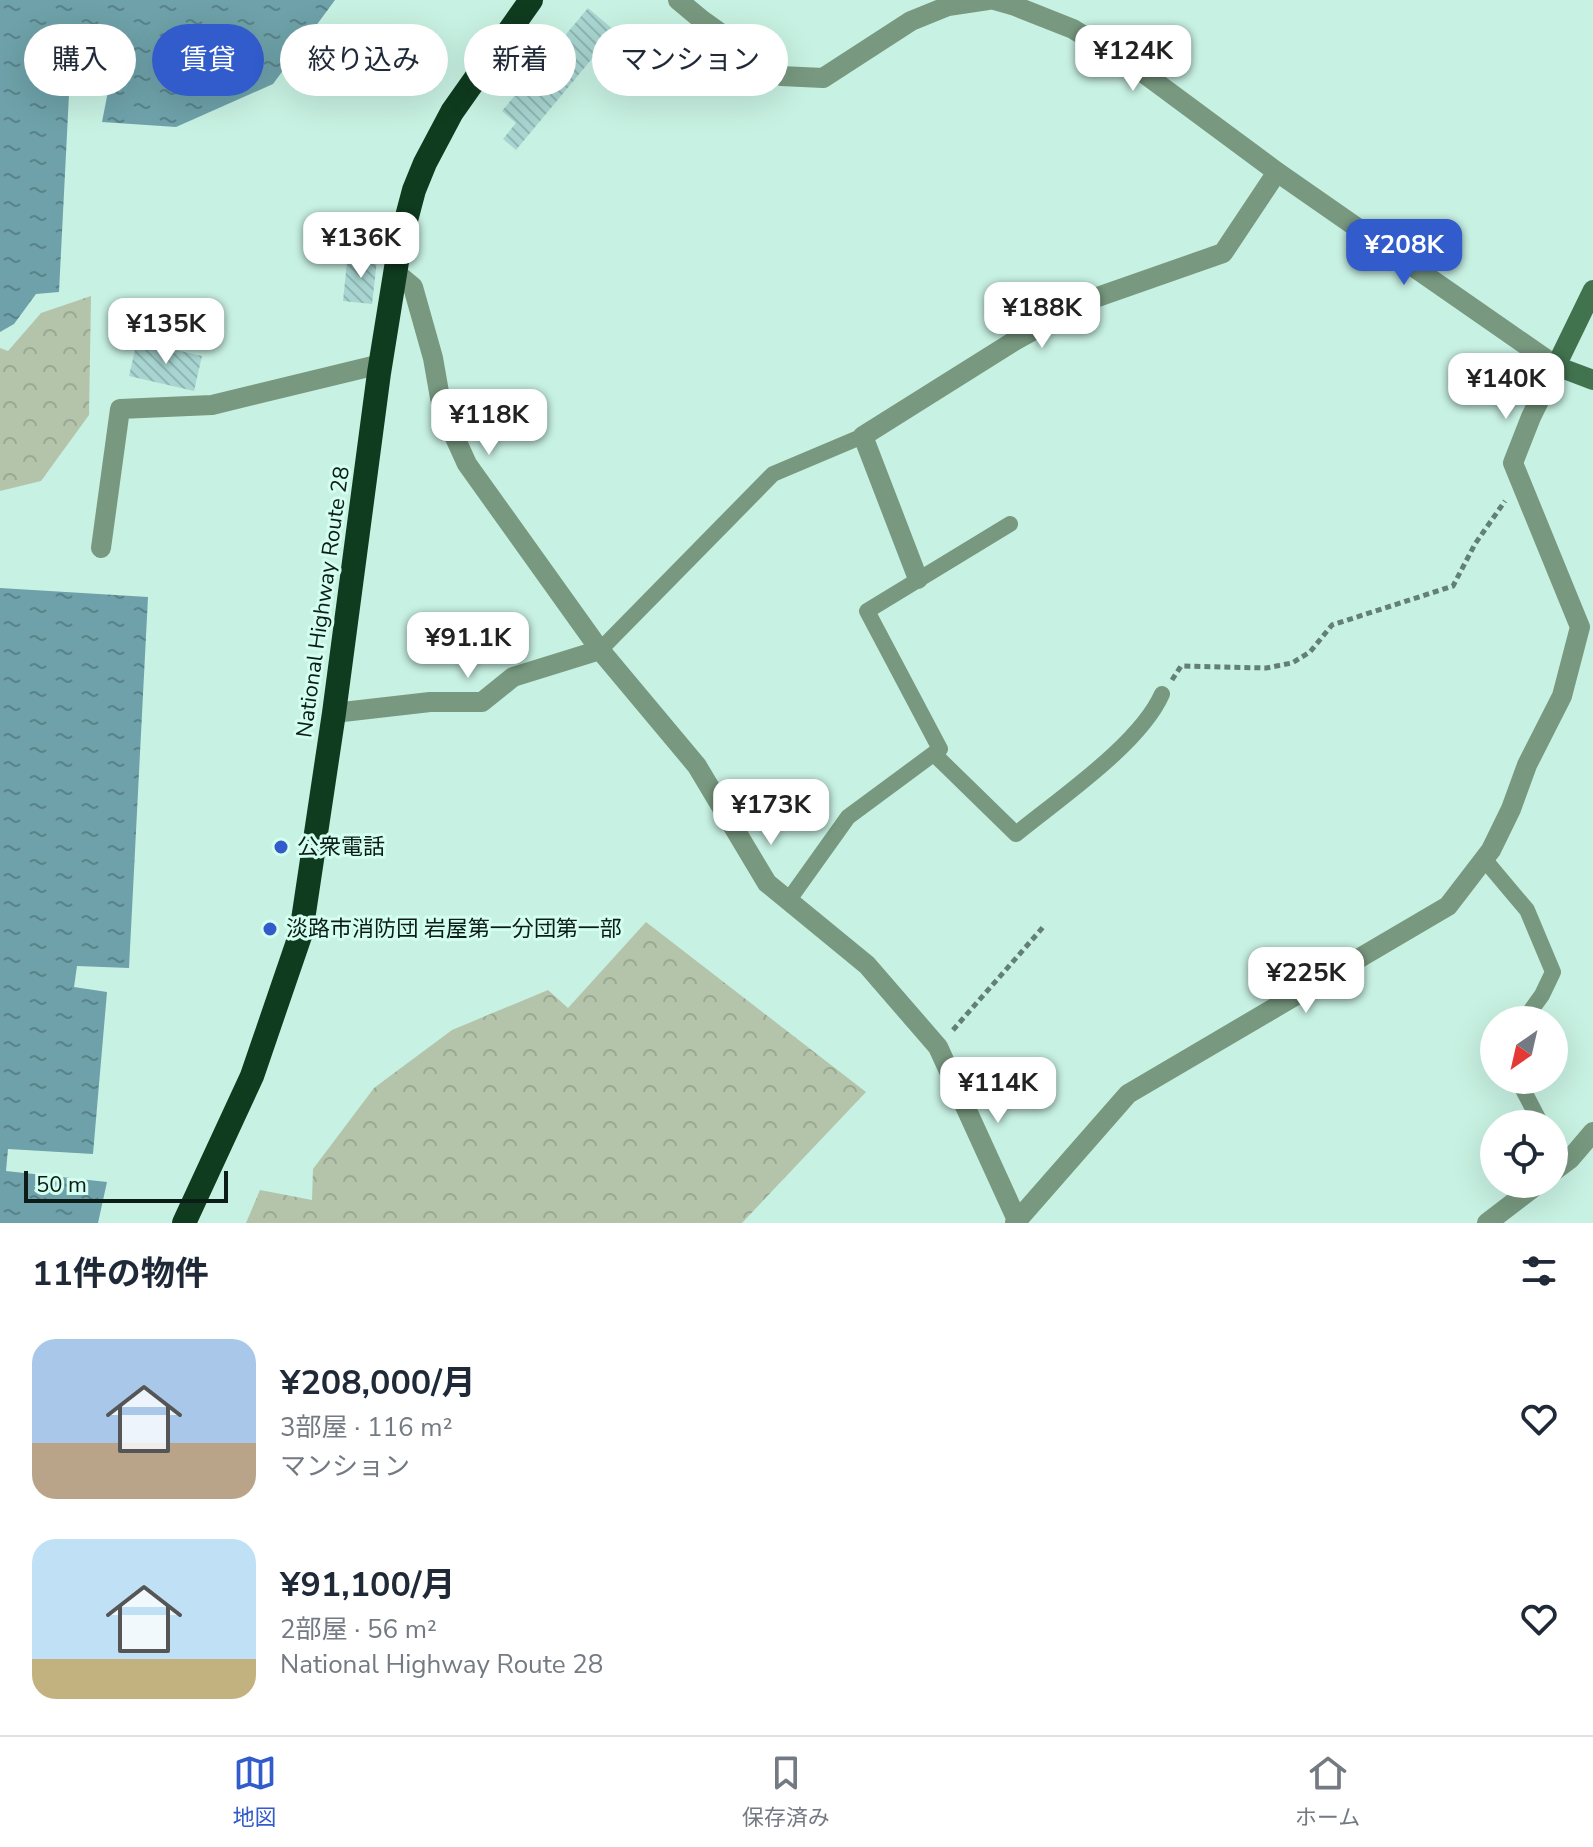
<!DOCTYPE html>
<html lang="ja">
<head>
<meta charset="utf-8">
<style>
	body { margin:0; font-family:"Nunito Sans","Noto Sans JP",sans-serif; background:#f6f6f7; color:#1f2937; height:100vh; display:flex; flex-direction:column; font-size:30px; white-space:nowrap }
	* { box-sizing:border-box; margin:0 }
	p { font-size:26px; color:#747a83 }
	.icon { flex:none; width:44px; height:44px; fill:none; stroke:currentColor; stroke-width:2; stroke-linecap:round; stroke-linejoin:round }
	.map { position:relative; height:1223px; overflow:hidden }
	.panel { display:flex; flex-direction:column; background:#fff; flex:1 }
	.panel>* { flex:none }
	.hud { position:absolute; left:24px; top:24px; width:800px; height:72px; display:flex; gap:16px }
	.needle { width:52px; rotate:214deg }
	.buttons { position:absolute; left:1480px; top:1006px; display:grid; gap:16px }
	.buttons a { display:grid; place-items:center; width:88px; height:88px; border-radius:50%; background:#fff; box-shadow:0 8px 32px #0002; font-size:40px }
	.scale { position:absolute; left:24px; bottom:20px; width:204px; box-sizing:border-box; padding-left:8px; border:4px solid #0c1c16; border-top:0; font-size:22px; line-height:28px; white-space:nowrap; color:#0c1c16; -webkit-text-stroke:6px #d4feef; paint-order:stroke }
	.price { position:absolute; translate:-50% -68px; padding:0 18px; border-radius:16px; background:#fff; color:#222; font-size:26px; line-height:52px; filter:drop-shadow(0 2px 4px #0008) }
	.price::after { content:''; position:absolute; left:50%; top:48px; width:24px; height:18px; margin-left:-12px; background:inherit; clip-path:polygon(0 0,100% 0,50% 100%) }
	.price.selected { background:#325bcb; color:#fff }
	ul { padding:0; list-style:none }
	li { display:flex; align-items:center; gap:24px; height:200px; padding:0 32px }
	li span { display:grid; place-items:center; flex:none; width:224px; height:160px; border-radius:24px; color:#555 }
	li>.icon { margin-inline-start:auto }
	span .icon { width:96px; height:96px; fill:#fffc; stroke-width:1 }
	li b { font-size:34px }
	h2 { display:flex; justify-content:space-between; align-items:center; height:96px; padding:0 32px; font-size:34px }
	.tag { padding:0 28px; border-radius:36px; background:#fff; box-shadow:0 8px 32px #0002; font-size:28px; line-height:72px }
	.tag.selected { background:#325bcb; color:#fff }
	.dock { display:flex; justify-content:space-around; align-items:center; height:112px; border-top:2px solid #e0e1e3; background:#fff; font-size:22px; color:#747a83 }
	.dock a { display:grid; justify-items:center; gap:4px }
	.dock .selected { color:#325bcb }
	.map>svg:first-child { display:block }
</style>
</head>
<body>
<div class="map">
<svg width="1593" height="1223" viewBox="0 0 1593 1223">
	<defs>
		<pattern id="forest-crowns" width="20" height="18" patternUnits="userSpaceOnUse" patternTransform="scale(2)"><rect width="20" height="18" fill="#b4c4aa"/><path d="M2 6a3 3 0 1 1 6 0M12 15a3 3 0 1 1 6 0" fill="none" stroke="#9aa892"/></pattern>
		<pattern id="water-ripples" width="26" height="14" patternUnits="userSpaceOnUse" patternTransform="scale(2)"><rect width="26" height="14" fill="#6ea1a9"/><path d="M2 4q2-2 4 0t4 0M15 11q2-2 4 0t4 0" fill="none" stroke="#598289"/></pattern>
		<pattern id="building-back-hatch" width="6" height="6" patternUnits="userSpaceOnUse" patternTransform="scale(2)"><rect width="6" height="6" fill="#a8d5d1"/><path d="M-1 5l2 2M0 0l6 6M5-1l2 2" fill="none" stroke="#8fb6b3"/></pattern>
	</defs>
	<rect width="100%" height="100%" fill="#c7f1e2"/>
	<g fill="url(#forest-crowns)">
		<path d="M 91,296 L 89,415 L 41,481 L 0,491 L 0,348 L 8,351 L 41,313 Z"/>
		<path d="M 646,922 L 866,1092 L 742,1223 L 246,1223 L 260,1190 L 312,1200 L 313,1169 L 374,1088 L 452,1030 L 548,990 L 568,1008 Z"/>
	</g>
	<g fill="url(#water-ripples)">
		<path d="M 0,0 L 335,0 L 273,84 L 176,127 L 102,122 L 118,40 L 72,35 L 59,292 L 36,294 L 14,324 L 0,332 Z"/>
		<path d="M 0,588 L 148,597 L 129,968 L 77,966 L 74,987 L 107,992 L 93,1154 L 8,1149 L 6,1171 L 107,1182 L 98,1223 L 0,1223 Z"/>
	</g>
	<g fill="url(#building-back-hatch)">
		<path d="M 588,8 L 615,31 L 516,150 L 503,139 L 516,123 L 502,111 Z"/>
		<path d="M 378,252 L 372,304 L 343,301 L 347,262 Z"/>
		<path d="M 137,341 L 202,356 L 194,391 L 129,376 Z"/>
	</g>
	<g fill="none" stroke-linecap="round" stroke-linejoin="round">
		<g stroke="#638075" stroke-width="5" stroke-dasharray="6 4" stroke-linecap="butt">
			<path d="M 1172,680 L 1181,666 L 1266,668 L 1292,663 L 1310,652 L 1332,625 L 1453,586 L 1475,544 L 1505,501"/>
			<path d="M 953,1030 L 1045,925"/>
		</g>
		<g stroke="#78987f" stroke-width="16">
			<path d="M 600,650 L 773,474 L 863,436"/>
			<path d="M 934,754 L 1016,834 C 1060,798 1140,744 1162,694"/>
			<path d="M 1484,859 L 1527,910 L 1553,972 L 1542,995 L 1524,1020"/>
			<path d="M 788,901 L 848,817 L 940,749 L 867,611 L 1010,524"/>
			<path d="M 1518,1080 L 1541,1124"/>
			<path d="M 1554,1150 L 1562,1165"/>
		</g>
		<g stroke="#78987f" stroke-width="20">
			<path d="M 678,0 L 702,20 L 781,76 L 823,78 L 911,21 L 948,6 L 988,0"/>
			<path d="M 994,0 L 1015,6 L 1073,29 L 1138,69 L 1277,172 L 1556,366 L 1531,417 L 1513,463 L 1580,627 L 1562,696 L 1527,765 L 1511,809 L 1491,850 L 1448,906 L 1128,1094 L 1015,1223"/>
			<path d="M 395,272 L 413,287 L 433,358 L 442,409 L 467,464 L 600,650 L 697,766 L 767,883 L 867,965 L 938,1047 L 1017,1220"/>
			<path d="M 101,548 L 120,409 L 212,405 L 381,364"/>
			<path d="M 918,579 L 863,436 L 1016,340 L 1089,300 L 1223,253 L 1277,172"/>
			<path d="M 334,713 L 430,702 L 482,702 L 513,677 L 600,650"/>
			<path d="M 1554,1171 L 1570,1159 L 1593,1132"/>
			<path d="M 1487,1223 L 1538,1184"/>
		</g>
		<path stroke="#41734f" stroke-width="20" d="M 1593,290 L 1556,366 L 1593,380"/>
		<path stroke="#0f3b1f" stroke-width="24" d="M 184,1223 L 252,1076 L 301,933 L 334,713 L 379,373 L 400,243 L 414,190 L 425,163 L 452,112 L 531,0"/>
	</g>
	<g fill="#325bcb" stroke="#d4feef" stroke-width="3">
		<circle cx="281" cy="847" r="8"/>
		<circle cx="270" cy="929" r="8"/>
	</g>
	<g text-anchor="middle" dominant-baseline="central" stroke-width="6" stroke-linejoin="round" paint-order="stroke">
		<g font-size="22" fill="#0c1c16" stroke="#d4feef">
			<text transform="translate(323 602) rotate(-82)">National Highway Route 28</text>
		</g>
		<g font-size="22" fill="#0c1c16" stroke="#d4feef" text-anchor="start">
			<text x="297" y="847">公衆電話</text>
			<text x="286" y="929">淡路市消防団 岩屋第一分団第一部</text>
		</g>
	</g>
</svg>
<div class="buttons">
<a><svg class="needle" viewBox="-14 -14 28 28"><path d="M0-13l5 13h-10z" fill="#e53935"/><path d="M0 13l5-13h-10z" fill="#747a83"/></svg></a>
<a><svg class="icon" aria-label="locate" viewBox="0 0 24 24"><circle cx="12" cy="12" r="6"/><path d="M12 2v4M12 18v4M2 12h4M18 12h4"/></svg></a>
</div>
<div class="scale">50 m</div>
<b class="price" style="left:1133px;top:93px">¥124K</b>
<b class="price" style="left:361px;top:280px">¥136K</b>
<b class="price selected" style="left:1404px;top:287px">¥208K</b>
<b class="price" style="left:1042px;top:350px">¥188K</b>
<b class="price" style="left:166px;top:366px">¥135K</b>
<b class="price" style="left:1506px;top:421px">¥140K</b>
<b class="price" style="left:489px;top:457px">¥118K</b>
<b class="price" style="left:468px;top:680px">¥91.1K</b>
<b class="price" style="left:771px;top:847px">¥173K</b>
<b class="price" style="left:1306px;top:1015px">¥225K</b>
<b class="price" style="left:998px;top:1125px">¥114K</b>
<div class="hud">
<a class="tag">購入</a>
<a class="tag selected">賃貸</a>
<a class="tag">絞り込み</a>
<a class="tag">新着</a>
<a class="tag">マンション</a>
</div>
</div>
<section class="panel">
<h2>11件の物件<svg class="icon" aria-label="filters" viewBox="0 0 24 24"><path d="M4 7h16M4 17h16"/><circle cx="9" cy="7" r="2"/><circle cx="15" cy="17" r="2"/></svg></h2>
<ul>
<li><span style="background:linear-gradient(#a9c7e8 65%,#b9a48a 0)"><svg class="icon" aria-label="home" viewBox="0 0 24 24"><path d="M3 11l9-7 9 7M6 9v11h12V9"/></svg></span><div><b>¥208,000/月</b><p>3部屋 · 116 m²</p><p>マンション</p></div><svg class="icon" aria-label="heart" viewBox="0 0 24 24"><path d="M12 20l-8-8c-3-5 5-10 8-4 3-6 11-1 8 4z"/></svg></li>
<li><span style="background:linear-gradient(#bfe0f5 75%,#c2b280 0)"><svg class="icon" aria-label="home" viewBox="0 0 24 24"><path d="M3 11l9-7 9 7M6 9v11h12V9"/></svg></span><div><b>¥91,100/月</b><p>2部屋 · 56 m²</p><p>National Highway Route 28</p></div><svg class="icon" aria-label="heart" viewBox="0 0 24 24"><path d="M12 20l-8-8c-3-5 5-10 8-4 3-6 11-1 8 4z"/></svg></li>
</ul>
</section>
<nav class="dock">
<a class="selected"><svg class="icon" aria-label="map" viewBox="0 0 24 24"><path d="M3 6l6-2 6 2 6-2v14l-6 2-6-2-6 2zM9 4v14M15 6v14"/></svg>地図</a>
<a><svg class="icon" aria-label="saved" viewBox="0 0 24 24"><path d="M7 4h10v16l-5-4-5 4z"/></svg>保存済み</a>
<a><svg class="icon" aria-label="home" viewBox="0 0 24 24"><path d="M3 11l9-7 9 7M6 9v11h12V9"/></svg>ホーム</a>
</nav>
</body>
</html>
